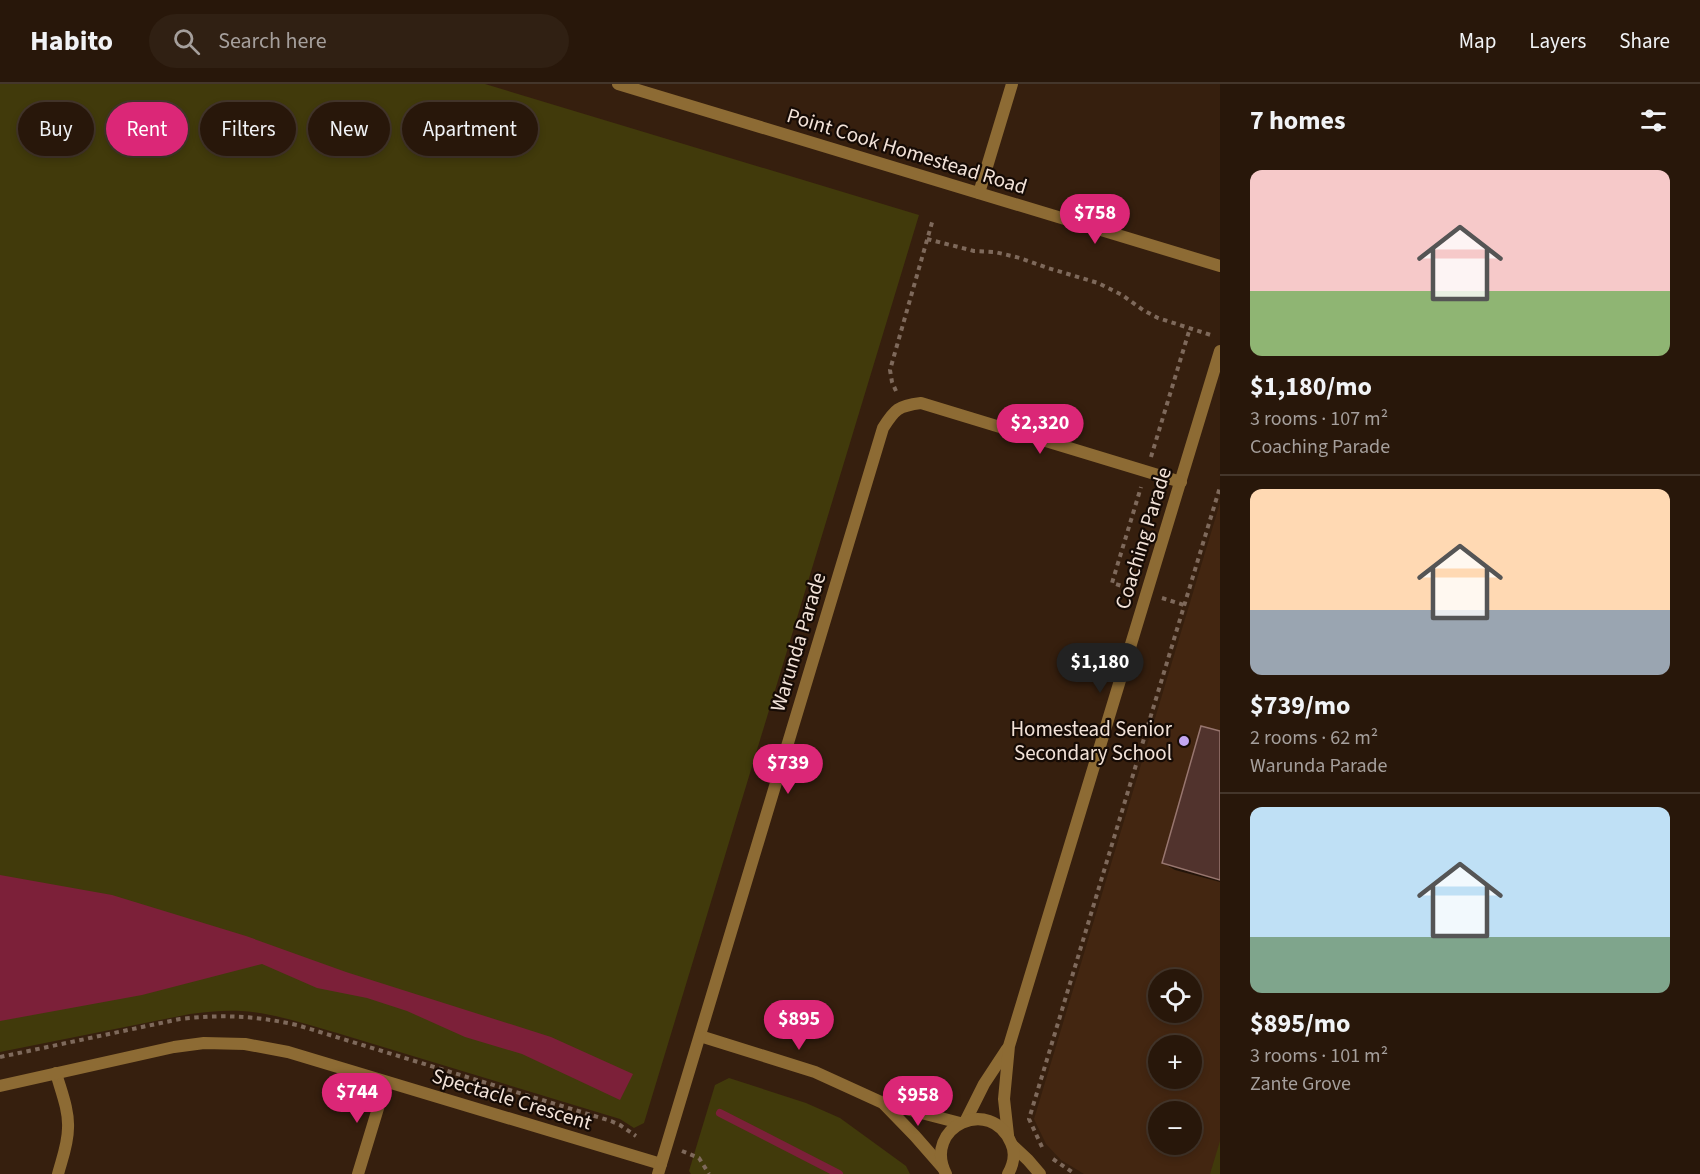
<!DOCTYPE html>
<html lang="en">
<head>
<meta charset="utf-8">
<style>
	body { margin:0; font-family:"Source Sans 3",sans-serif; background:#302013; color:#f1f3f6; height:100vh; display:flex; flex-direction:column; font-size:22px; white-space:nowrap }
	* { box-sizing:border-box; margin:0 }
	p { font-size:20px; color:#a59f9c }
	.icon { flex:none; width:33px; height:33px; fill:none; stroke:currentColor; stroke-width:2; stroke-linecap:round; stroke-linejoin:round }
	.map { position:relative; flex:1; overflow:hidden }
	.details { display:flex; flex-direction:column; background:#28170a; width:480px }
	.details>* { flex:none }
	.top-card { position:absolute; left:18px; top:18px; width:570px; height:54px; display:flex; gap:12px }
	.fabs { position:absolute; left:1148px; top:885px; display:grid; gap:12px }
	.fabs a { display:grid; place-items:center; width:54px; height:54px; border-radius:50%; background:#28170a; box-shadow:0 3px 9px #0003,0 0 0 2px #44362b; font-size:30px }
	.price { position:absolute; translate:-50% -51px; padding:0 14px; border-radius:21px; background:#db2777; color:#fff; font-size:20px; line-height:39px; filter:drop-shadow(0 2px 3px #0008) }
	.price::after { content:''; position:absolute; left:50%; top:36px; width:18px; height:14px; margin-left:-9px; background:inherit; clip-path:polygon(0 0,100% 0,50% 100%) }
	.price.current { background:#222; color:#fff }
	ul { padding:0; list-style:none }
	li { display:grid; align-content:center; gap:12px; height:318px; padding:0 30px }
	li+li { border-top:2px solid #44362b }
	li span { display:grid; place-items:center; height:186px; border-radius:12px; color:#555 }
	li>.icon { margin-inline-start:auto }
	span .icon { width:108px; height:108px; fill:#fffc; stroke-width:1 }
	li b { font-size:26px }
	h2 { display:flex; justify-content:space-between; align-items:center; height:72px; padding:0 30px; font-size:26px }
	.pill { padding:0 21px; border-radius:27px; background:#28170a; box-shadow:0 3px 9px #0003,0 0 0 2px #44362b; font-size:21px; line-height:54px }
	.pill.current { background:#db2777; color:#fff }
	header { display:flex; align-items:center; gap:36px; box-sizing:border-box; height:84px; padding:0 30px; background:#28170a; border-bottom:2px solid #44362b }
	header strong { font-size:28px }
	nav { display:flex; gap:33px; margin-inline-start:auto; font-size:21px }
	.search { width:420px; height:54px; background:#302013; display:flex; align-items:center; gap:15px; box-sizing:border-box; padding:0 21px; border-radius:33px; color:#a59f9c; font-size:22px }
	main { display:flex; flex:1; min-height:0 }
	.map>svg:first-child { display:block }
</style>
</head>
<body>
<header>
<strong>Habito</strong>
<div class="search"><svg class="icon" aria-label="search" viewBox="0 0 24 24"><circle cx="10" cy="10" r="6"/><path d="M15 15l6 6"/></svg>Search here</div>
<nav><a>Map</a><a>Layers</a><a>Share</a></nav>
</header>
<main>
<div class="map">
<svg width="1220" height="1090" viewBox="0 0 1220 1090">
	<rect width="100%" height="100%" fill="#361f0e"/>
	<path fill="#432611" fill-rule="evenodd" d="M 1220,419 L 1220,1090 L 1084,1090 L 1061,1076 L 1046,1060 L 1034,1035 ZM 1158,896 L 1191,896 L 1191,928 L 1158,928 ZM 1158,962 L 1191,962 L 1191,994 L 1158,994 ZM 1158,1028 L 1191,1028 L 1191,1060 L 1158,1060 Z"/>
	<g fill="#413a0b">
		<path d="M 0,0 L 485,0 L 919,131 L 644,1039 L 634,1044 L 620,1035 L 337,949 C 305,940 274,929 241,927 C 224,926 207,928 190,930 L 0,968 Z"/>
		<path d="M 729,994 L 806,1019 L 840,1034 L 906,1082 L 910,1090 L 691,1090 L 689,1087 L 715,1001 Z"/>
		<path d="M 1220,1057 L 1220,1090 L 1210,1090 Z"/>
	</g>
	<path fill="#7c2039" d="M 0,791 L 112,811 L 246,852 L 346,888 L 551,953 L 633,990 L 620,1016 L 522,970 L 465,953 L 407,927 L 367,914 L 317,904 L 262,880 L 142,911 L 0,937 Z"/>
	<path fill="#0007" d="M 1220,649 L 1220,798 L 1175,786 L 1163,779 Z"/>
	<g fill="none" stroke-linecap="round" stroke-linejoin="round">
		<path stroke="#7c2039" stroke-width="8" d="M 720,1029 L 839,1090"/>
	</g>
	<path fill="#51332d" stroke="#98766f" stroke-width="1.5" d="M 1201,642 L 1220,647 L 1220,796 L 1162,779 Z"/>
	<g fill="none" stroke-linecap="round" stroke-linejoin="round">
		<g stroke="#7e695b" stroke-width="4" stroke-dasharray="4.5 4.5" stroke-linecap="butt">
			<path d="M 927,155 L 974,167 L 995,168 L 1020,174 L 1048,184 L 1098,199 L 1122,211 L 1143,226 L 1158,234 L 1214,252"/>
			<path d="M 896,307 L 892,298 L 890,286 L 933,135"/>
			<path d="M 1151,373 L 1190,244"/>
			<path d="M 1129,504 L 1112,499 L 1141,403"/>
			<path d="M 1162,514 L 1184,521"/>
			<path d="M 0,973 L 180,935 C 222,930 257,932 297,941 L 611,1037 L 620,1041 L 636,1052"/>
			<path d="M 1042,1063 L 1029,1035 L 1220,403"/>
			<path d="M 682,1067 L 699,1074 L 709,1090"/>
			<path d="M 1053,1075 L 1075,1090"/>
		</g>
		<path stroke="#8d6b34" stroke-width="12" d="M 979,109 L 1012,0"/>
		<g stroke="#8d6b34" stroke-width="12">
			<path d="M 618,0 L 1220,182"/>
			<path d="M 700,952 L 815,988 L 883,1019 L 960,1039"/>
			<path d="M 56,989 C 61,1007 69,1026 68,1044 C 68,1060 62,1075 58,1090"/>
			<path d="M 0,1002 L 174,963 L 204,959 L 245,960 L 288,968 L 661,1080"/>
			<path d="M 884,1020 L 915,1052 L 943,1084"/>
			<path d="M 966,1036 L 984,1000 L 1007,965"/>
			<path d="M 1008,1051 L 1004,1015 L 1009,962 L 1220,267"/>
			<path d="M 1013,1062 L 1028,1076 L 1040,1090"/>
			<path d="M 358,1090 L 386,998"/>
			<path d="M 658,1090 L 883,344 C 895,325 898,322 921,319 L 1181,398"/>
			<path d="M 946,1090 C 922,1043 991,1011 1011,1059 C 1016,1069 1013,1081 1008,1090"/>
		</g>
	</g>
	<circle fill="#c3a7f2" stroke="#160b05" stroke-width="2" cx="1184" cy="657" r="6"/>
	<g text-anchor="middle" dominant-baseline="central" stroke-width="4.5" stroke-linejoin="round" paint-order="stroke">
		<g font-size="21" fill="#f2e2d8" stroke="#160b05">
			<text transform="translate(907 67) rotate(17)">Point Cook Homestead Road</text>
			<text transform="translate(1143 454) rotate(-73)">Coaching Parade</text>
			<text transform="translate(798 558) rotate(-73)">Warunda Parade</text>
			<text transform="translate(512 1015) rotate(17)">Spectacle Crescent</text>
		</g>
		<g font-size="21" fill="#f2e2d8" stroke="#160b05" text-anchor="end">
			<text x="1172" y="645">Homestead Senior<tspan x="1172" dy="24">Secondary School</tspan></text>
		</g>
	</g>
</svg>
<div class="fabs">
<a><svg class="icon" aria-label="locate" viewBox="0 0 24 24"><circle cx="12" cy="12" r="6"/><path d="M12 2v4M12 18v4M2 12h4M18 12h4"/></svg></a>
<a>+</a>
<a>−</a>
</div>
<b class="price" style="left:1095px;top:161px">$758</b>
<b class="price" style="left:1040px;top:371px">$2,320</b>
<b class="price current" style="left:1100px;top:610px">$1,180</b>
<b class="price" style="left:788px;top:711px">$739</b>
<b class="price" style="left:799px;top:967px">$895</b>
<b class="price" style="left:357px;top:1040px">$744</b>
<b class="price" style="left:918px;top:1043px">$958</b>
<div class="top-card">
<a class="pill">Buy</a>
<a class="pill current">Rent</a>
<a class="pill">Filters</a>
<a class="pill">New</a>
<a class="pill">Apartment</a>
</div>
</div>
<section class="details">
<h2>7 homes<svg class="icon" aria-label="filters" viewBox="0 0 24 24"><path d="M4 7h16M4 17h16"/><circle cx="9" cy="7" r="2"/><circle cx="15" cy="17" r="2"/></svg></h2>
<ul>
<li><span style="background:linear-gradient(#f6c9c9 65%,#8fb573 0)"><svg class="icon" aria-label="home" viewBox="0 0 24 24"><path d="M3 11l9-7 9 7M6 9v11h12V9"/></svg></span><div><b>$1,180/mo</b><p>3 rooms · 107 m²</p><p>Coaching Parade</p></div></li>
<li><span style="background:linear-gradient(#ffd9b3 65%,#9aa5b1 0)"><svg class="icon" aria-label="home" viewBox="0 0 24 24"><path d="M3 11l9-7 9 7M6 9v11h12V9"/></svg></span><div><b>$739/mo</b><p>2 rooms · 62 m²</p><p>Warunda Parade</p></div></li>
<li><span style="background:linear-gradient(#bfe0f5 70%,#7fa58c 0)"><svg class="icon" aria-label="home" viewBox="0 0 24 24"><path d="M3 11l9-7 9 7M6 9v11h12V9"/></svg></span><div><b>$895/mo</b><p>3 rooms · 101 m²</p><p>Zante Grove</p></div></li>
</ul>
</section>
</main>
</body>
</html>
